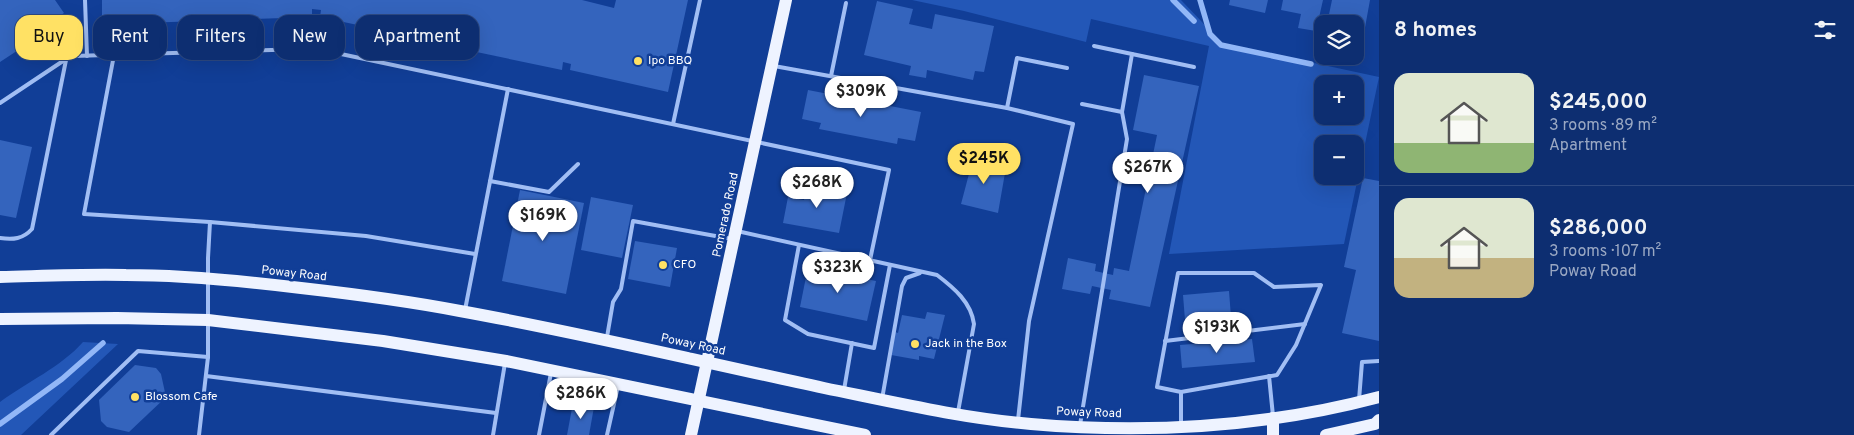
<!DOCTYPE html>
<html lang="en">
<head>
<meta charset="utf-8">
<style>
	body { margin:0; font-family:Overpass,sans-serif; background:#1b3a79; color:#f1f3f6; height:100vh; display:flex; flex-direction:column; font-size:19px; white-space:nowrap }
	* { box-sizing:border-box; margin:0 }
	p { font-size:16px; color:#9aa8c3 }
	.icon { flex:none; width:28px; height:28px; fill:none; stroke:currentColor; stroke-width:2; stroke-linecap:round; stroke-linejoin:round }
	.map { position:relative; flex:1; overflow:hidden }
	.side { display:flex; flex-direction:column; background:#0d2e71; width:475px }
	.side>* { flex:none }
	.hud { position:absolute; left:15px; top:15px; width:475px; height:45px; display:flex; gap:10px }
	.tools { position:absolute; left:1314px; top:15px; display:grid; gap:10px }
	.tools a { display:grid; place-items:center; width:50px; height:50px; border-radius:10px; background:#0d2e71; box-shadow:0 5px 20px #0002,0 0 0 1px #2d4a84; font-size:25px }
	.price { position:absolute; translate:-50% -42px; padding:0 11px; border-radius:18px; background:#fff; color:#222; font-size:16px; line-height:32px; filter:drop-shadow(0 1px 2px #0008) }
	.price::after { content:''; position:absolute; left:50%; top:30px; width:15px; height:11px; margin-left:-8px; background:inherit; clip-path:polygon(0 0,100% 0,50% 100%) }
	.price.current { background:#ffe164; color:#111 }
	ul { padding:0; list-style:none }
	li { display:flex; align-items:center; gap:15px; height:125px; padding:0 15px }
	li+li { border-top:1px solid #2d4a84 }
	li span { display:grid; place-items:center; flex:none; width:140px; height:100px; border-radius:15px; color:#555 }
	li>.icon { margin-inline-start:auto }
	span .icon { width:60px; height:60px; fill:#fffc; stroke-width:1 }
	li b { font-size:21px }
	h2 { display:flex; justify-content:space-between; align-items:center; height:60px; padding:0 15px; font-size:21px }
	.chip { padding:0 18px; border-radius:15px; background:#0d2e71; box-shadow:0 5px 20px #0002,0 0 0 1px #2d4a84; font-size:18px; line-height:45px }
	.chip.current { background:#ffe164; color:#111 }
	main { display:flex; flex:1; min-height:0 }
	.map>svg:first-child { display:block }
</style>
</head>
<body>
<main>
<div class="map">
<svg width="1379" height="435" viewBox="0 0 1379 435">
	<rect width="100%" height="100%" fill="#113e97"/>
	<g fill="#2357b7" fill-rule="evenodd">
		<path d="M 912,0 L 1181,0 L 1222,43 L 1379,77 L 1344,244 L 1169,254 L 1209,46 L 1091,19 L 1086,42 L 964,11 ZM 1322,84 L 1355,84 L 1355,116 L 1322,116 ZM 1322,144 L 1355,144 L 1355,176 L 1322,176 Z"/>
		<path d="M 83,342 L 118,344 L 21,435 L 0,435 L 0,402 C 27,382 61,367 83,342 Z"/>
	</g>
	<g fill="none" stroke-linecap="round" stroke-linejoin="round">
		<g stroke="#92b7f7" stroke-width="5.5">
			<path d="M 1173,0 L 1194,21"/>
			<path d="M 1200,0 L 1210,34 L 1221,45 L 1311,64"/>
			<path d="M 0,424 L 62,379 L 103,343"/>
		</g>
	</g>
	<g fill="#3464bd">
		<path d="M 0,0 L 55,0 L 64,13 L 61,15 L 64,20 L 0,62 Z"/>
		<path d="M 102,0 L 582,0 L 614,8 L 616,0 L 688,0 L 668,92 L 570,70 L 571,64 L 563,62 L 562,70 L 424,41 L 426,33 L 415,31 L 414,37 L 320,17 L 321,10 L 312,9 L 312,17 L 143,23 L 143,14 L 135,14 L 135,21 L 106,23 L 105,16 L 102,16 Z"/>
		<path d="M 1230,0 L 1268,0 L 1265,13 L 1229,5 Z"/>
		<path d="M 1283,0 L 1323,0 L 1316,31 L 1298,28 L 1301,14 L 1281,10 Z"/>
		<path d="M 1332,0 L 1370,0 L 1364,33 L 1355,31 L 1355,24 L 1327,24 Z"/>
		<path d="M 877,1 L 913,9 L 909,24 L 932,29 L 935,14 L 994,26 L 984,72 L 975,71 L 973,80 L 927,70 L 926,78 L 909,75 L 911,66 L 864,55 Z"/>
		<path d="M 1144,75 L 1199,86 L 1150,307 L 1109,299 L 1111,290 L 1092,286 L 1090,294 L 1062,289 L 1068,258 L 1096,264 L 1095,271 L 1113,275 L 1114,268 L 1129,271 L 1157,135 L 1133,130 Z"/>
		<path d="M 808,90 L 921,112 L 915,141 L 898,138 L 897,144 L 819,129 L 821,123 L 802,119 Z"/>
		<path d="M 0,140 L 32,147 L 16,218 L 0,215 Z"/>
		<path d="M 974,155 L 995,160 L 996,167 L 994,170 L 1005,173 L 998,213 L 961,204 Z"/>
		<path d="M 1363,178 L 1379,181 L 1379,341 L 1342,333 L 1356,270 L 1344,267 Z"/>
		<path d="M 821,183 L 836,186 L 835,190 L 847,193 L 839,233 L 783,223 L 788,197 L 804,200 L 807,185 L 820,187 Z"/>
		<path d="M 520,190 L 584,203 L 566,294 L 502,281 Z"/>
		<path d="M 591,197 L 633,205 L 622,258 L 581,250 Z"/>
		<path d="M 635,241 L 677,248 L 670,287 L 628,279 Z"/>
		<path d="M 808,267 L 876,281 L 867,321 L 800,307 Z"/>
		<path d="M 1229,291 L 1231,317 L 1185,320 L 1183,295 Z"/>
		<path d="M 927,312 L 945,315 L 934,359 L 919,356 L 919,360 L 891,355 L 895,332 L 898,333 L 902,315 L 925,319 Z"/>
		<path d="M 1252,339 L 1255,362 L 1182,368 L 1180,345 Z"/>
		<path d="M 135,365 L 156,368 L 161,374 L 166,397 L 129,432 L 107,427 L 101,421 L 99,400 Z"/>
		<path d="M 573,403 L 594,407 L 589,435 L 567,435 Z"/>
	</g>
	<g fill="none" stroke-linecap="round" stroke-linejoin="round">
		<g stroke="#a1bef4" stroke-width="4">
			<path d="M 85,0 L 87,56"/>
			<path d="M 1094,46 L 1132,54 L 1122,112"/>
			<path d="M 1132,54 L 1194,67"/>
			<path d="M 114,55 L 84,214 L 210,222 L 366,236 L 475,254"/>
			<path d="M 774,66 L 1007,108 L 1017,58 L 1067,68"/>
			<path d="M 831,76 L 846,3"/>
			<path d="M 0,103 L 66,59 L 73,56 L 307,49 L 322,50 L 889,170 L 870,260"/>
			<path d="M 1007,108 L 1073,124 L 1029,321 L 1018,420"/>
			<path d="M 673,124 L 700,0"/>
			<path d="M 490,181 L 549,192 L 578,164"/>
			<path d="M 737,231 L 937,275 C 954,288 971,302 974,324 L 958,412"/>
			<path d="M 0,238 C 13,240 23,239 32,229 L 66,60"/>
			<path d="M 799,245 L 785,320 L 808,334 L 874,348 L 890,265"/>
			<path d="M 465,310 L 508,89"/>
			<path d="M 607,337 L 613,302 L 621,289 L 633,221 L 732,239"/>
			<path d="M 1165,341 L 1305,324"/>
			<path d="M 206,376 L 496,413"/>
			<path d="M 1269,376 L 1273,416"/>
			<path d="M 844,390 L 852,343"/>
			<path d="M 1181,392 L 1277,375 L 1296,345 L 1321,285 L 1274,287 L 1254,273 L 1178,273 L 1157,387 L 1181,392 L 1181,424"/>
			<path d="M 882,399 L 902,286 L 906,278 L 920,273"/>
			<path d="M 1359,400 L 1362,362 L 1379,361"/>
			<path d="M 1080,425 L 1127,139 L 1122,112 L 1082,104"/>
			<path d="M 51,435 L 138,351 L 208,357"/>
			<path d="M 199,435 L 208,357 L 208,258 L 210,222"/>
			<path d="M 493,435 L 505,363"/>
			<path d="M 539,435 L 551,373"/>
			<path d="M 607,435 L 618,386"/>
		</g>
		<g stroke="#eef3ff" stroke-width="12">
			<path d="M 0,277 C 42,276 84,274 126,275 C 185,275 243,281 301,288 C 354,294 408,301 460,311 C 582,333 703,362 824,388 C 893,402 961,418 1031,424 C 1148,434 1266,427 1379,397"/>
			<path d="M 0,319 L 117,318 L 208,320 L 383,341 L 506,361 L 865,435"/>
			<path d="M 691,435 L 786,0"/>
			<path d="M 1273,435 L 1273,418"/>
			<path d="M 1326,435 L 1375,424 L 1379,420"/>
		</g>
	</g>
	<g fill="#ffe164" stroke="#113e97" stroke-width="2">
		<circle cx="638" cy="61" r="5"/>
		<circle cx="663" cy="265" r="5"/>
		<circle cx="915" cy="344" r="5"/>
		<circle cx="135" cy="397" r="5"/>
	</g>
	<g text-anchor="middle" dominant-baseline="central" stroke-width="5" stroke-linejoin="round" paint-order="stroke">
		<g font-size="12" fill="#fff" stroke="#113e97" text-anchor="start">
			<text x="648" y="61">Ipo BBQ</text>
			<text x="673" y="265">CFO</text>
			<text x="925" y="344">Jack in the Box</text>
			<text x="145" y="397">Blossom Cafe</text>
		</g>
		<g font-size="12" fill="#fff" stroke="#113e97">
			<text transform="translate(726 215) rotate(-78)">Pomerado Road</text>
			<text transform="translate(294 274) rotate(6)">Poway Road</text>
			<text transform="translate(693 345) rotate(12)">Poway Road</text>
			<text transform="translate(1089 413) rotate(2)">Poway Road</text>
		</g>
	</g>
</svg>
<div class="tools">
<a><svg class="icon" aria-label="layers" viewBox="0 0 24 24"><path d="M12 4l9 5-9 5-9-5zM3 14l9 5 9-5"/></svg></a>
<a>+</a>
<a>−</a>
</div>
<b class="price" style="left:861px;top:118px">$309K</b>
<b class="price current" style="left:984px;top:185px">$245K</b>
<b class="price" style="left:1148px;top:194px">$267K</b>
<b class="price" style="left:817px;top:209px">$268K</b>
<b class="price" style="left:543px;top:242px">$169K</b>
<b class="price" style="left:838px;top:294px">$323K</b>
<b class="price" style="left:1217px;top:354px">$193K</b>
<b class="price" style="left:581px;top:420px">$286K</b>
<div class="hud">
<a class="chip current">Buy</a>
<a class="chip">Rent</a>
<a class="chip">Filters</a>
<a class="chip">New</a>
<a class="chip">Apartment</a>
</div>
</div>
<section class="side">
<h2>8 homes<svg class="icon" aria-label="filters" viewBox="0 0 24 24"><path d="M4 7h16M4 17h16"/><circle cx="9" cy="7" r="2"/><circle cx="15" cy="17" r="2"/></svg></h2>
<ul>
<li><span style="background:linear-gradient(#dfe7d0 70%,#8fb573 0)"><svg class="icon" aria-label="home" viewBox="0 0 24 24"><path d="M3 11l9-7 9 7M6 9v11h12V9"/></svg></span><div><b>$245,000</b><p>3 rooms · 89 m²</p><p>Apartment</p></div></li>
<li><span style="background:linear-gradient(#dfe7d0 60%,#c2b280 0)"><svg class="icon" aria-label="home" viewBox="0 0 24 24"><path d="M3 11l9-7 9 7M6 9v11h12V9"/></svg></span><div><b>$286,000</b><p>3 rooms · 107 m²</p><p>Poway Road</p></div></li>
</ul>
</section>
</main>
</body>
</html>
